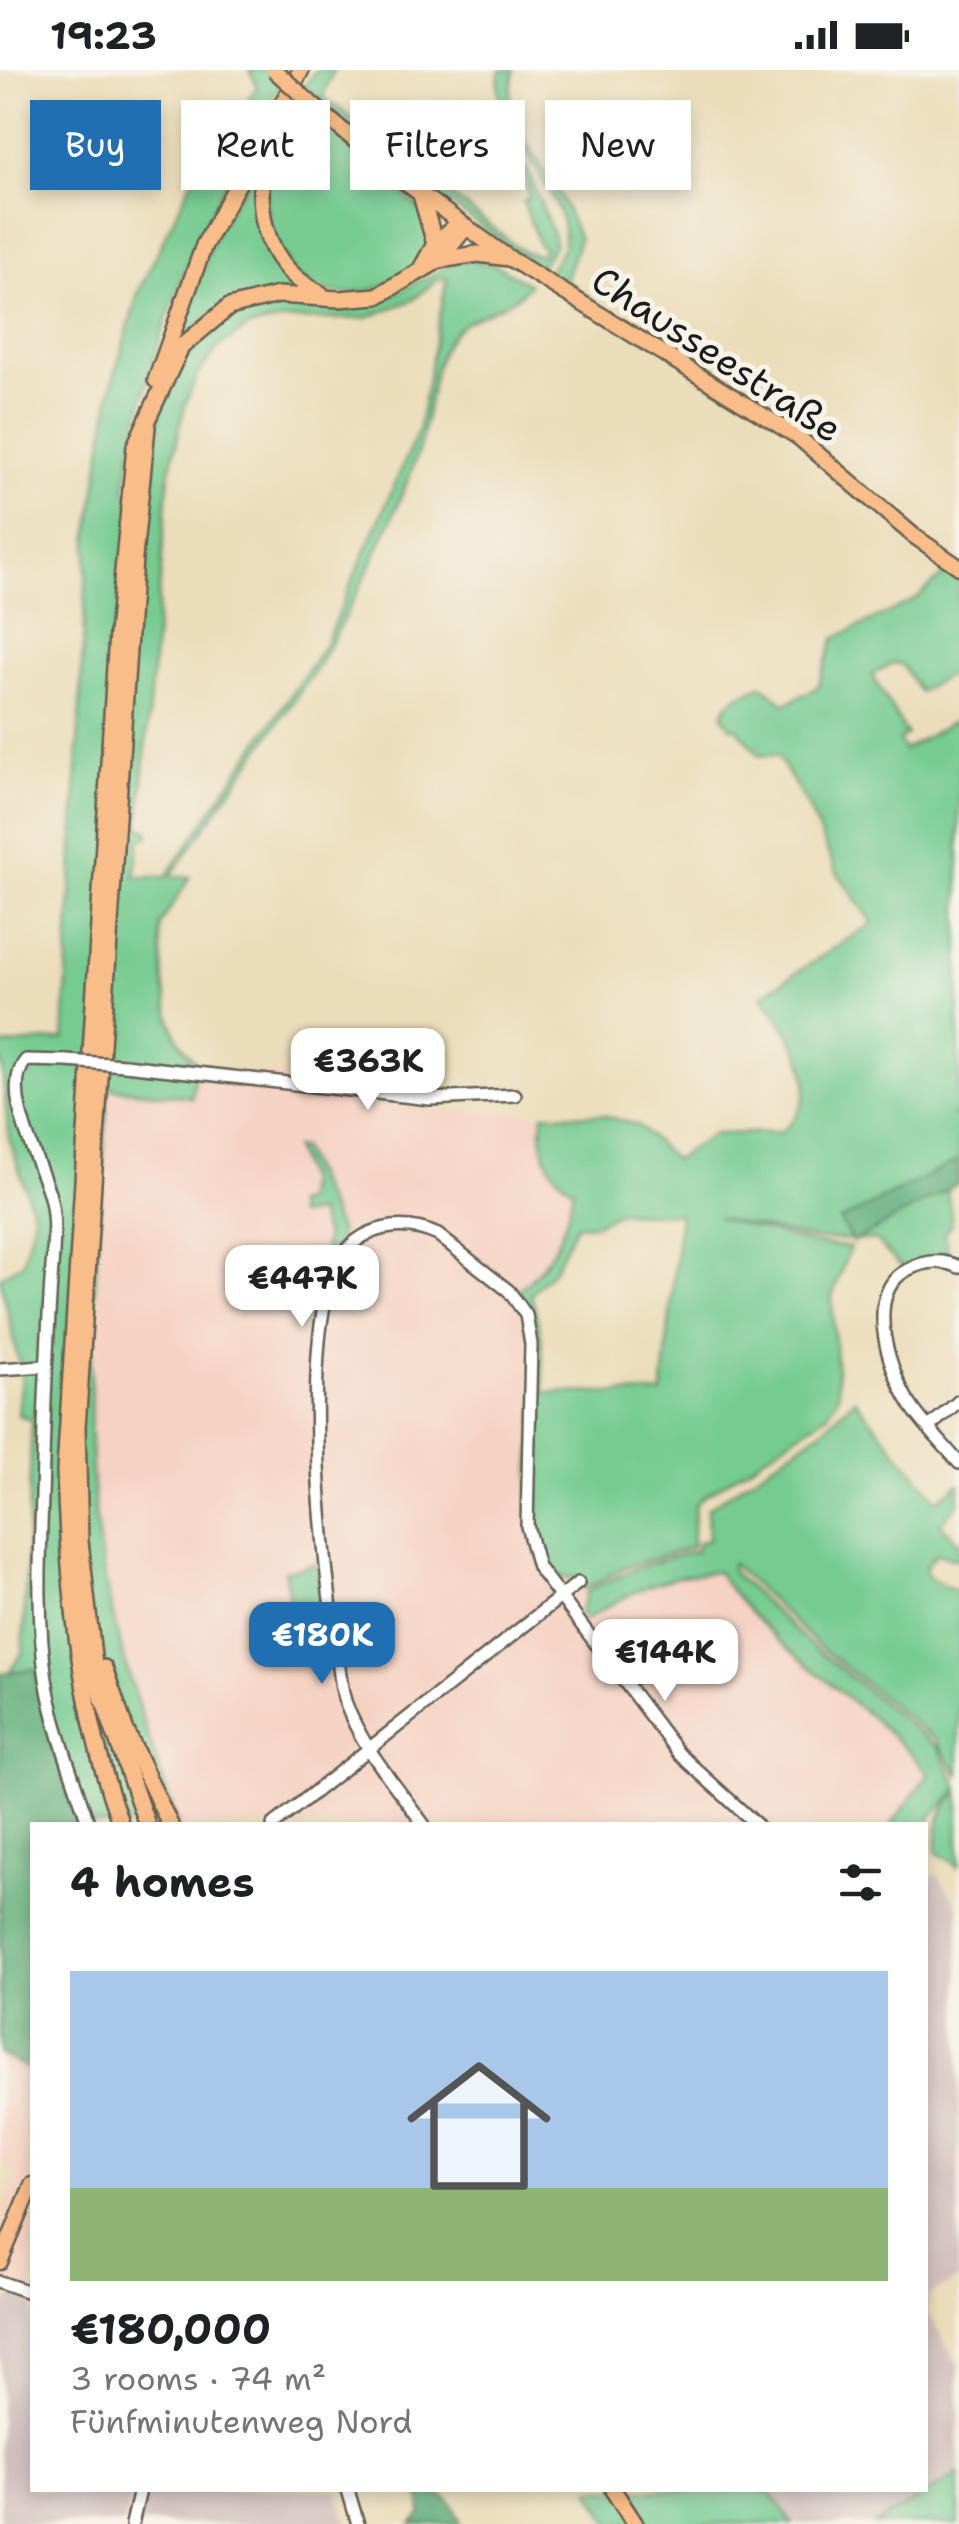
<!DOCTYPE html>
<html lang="en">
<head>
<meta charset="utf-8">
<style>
	body { margin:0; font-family:"Shantell Sans",sans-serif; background:#f2f2f2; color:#202124; height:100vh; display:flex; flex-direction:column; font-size:38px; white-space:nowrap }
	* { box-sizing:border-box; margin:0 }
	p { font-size:32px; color:#757577 }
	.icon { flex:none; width:55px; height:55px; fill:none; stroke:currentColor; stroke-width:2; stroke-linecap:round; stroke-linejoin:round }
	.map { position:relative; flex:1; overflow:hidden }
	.panel { position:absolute; left:30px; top:1752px; width:898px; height:670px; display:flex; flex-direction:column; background:#fff; border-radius:0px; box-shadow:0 5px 15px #0003 }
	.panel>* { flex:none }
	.guide { position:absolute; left:30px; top:30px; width:900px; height:90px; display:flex; gap:20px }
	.price { position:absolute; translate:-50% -85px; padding:0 22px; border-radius:20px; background:#fff; color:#222; font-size:32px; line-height:65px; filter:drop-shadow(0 2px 5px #0008) }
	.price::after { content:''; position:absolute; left:50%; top:60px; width:30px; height:22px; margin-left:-15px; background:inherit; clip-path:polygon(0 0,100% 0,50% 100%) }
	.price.on { background:#1f6fb2; color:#fff }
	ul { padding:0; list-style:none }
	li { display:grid; align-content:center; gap:20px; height:530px; padding:0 40px }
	li span { display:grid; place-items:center; height:310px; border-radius:0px; color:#555 }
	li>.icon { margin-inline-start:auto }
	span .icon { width:180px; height:180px; fill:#fffc; stroke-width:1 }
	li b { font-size:42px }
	h2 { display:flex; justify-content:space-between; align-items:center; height:120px; padding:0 40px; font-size:42px }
	.tag { padding:0 35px; border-radius:0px; background:#fff; box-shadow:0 5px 15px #0003; font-size:35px; line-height:90px }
	.tag.on { background:#1f6fb2; color:#fff }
	.status { display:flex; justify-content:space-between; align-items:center; height:70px; padding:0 50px; background:#fff; direction:ltr }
	.status svg { height:28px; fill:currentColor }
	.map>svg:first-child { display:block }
</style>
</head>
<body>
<div class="status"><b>19:23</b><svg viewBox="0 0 49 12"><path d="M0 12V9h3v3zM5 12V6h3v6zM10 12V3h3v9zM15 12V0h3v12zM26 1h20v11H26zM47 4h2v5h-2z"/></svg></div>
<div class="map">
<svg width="959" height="2454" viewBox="0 0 959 2454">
	<rect width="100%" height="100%" fill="#f7f3e8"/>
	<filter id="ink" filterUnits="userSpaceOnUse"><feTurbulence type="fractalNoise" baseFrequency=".01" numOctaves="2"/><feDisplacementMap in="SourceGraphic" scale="20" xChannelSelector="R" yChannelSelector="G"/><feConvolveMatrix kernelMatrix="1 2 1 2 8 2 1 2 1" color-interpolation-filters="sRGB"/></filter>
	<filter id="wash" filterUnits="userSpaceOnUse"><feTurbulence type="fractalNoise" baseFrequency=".0048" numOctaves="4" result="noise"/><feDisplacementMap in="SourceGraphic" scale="40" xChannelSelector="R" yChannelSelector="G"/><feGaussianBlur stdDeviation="2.25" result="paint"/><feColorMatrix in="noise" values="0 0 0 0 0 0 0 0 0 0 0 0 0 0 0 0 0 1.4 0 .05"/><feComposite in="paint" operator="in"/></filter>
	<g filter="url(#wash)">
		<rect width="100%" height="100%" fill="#ebddba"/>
		<g fill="#f5d2c2">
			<path d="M 196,992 L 223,999 L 429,1023 L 424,1040 L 543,1044 L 540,1072 L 573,1118 L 561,1169 L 522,1229 L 535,1264 L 533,1358 L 552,1505 L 576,1508 L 587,1522 L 582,1528 L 586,1550 L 666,1509 L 717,1502 L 770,1566 L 837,1614 L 930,1704 L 891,1755 L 178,1755 L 123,1589 L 103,1501 L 93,1429 L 93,1324 L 108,1017 L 191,1027 Z"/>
			<path d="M 0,1985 L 32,2000 L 32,2232 L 0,2221 L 0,2149 L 16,2104 L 0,2094 Z"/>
		</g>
		<g fill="#d1bfbd">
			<path d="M 937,1803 L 959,1838 L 959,2209 L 929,2225 L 927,2241 L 959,2297 L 959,2405 L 875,2454 L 792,2454 L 769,2420 L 925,2420 L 925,1814 Z"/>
			<path d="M 13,2225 L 32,2232 L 32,2420 L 132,2420 L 123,2454 L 0,2454 L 0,2245 Z"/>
			<path d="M 144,2420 L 337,2420 L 348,2454 L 136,2454 Z"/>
		</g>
		<g fill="#75cb90" stroke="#487456" stroke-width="2.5" fill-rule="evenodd">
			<path d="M 250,0 L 265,0 L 280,16 C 199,152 150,261 125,419 L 144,440 L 162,333 L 178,288 L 223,245 L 257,232 L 380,231 L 462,189 L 494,194 L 529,214 C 510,242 468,240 448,270 C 431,294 428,352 418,382 C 393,454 356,526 320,593 L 171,806 L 190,807 L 160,855 L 160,868 C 165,912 162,960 196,992 L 192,1027 L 108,1018 C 101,1148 83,1302 94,1430 C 103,1543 142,1649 178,1755 L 78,1755 L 49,1664 L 37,1599 L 9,1602 L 23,1582 L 32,1350 L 18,1345 L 22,1307 L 0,1207 L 23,1192 L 34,1146 L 9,1068 L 0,976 L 64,969 L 88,470 L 112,315 L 138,223 L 196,102 L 257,17 ZM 447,208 L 418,361 L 324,576 L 166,807 L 135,807 L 140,770 L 149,766 L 148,760 L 139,756 L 169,406 L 185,335 L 197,305 L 218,277 L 249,257 L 286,250 L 366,248 L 413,230 L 436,210 Z"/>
			<path d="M 315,0 L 334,0 L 323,26 L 524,182 L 540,185 L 544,178 L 539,175 L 523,132 L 529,128 L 523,100 L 527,98 L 554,167 L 554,176 L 539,198 L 383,86 L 305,16 Z"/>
			<path d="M 500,0 L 514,0 L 509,33 L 515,56 L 560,124 L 579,169 L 565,210 L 648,271 L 547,203 C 552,195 560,185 563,176 C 574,121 485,59 500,0 Z"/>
			<path d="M 296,30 L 422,141 C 424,147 430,157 431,163 C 432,205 370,227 336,223 C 278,216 258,141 267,93 C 271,70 285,49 296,30 Z"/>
			<path d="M 258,94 L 254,129 L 298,222 C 246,231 212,230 177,276 L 173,272 L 218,157 Z"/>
			<path d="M 955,500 L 959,502 L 959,599 L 919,622 L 902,595 L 893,593 L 872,605 L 907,665 L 899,670 L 904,680 L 959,648 L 959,1043 L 953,1045 L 959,1049 L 959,1090 L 840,1151 L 853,1172 L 947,1119 L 952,1153 L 944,1163 L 948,1181 L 903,1198 L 875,1170 L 815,1169 L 718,1148 L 816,1174 L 850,1177 L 832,1226 L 838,1325 L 828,1344 L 702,1428 L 695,1436 L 692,1477 L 625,1497 L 585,1519 L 576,1508 L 549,1507 C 499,1435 567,1297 517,1222 C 552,1191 565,1165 573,1119 C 545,1100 539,1076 543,1044 L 602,1045 L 638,1055 L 674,1090 L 714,1064 L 781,1062 C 833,1017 793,967 762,925 L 873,853 L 836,801 L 808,736 L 777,685 L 760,686 L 737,658 L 730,657 L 723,646 C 725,627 746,624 762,615 L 785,634 L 818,617 L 834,569 L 916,529 L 945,503 ZM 619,1142 L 680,1144 L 662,1324 L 544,1322 L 541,1264 L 531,1224 L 554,1199 L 576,1155 L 595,1154 Z"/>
			<path d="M 294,1078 L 301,1078 L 339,1160 L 339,1176 L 324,1202 L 325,1167 L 318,1143 L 297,1146 L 295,1134 L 304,1131 L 306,1109 Z"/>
			<path d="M 854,1329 L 937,1430 L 959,1414 L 959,1433 L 940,1454 L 959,1472 L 959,1490 L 937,1483 L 925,1498 L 929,1507 L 959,1523 L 959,1705 L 936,1670 L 820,1577 L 732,1494 L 731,1501 L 807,1572 L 939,1678 L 959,1718 L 931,1747 L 925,1791 L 925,1755 L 891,1755 L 929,1704 C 865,1629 773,1583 717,1502 C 668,1503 626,1523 586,1550 L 580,1542 L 587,1522 C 623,1501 657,1490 696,1481 L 698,1472 L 708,1470 L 707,1439 L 826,1357 Z"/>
			<path d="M 317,1494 L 326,1554 L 296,1562 L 284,1501 Z"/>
			<path d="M 959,1722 L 959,1797 L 937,1782 C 936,1757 939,1738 959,1722 Z"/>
			<path d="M 959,2405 L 959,2454 L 875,2454 Z"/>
			<path d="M 590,2420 L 769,2420 L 792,2454 L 610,2454 Z"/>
		</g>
		<g fill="#60af7a" stroke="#3e664b" stroke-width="2.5">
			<path d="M 959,1090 L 959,1113 L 853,1172 L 840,1151 Z"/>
			<path d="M 36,1599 L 49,1664 L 78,1755 L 32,1755 L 32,2000 L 0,1985 L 0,1604 Z"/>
			<path d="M 420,2420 C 442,2420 455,2433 460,2454 L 411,2454 L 422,2444 Z"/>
		</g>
	</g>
	<g filter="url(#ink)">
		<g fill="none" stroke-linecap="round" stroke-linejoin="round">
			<g stroke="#646053" stroke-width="16">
				<g id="minor">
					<path d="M 66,991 L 26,990 C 0,1019 39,1091 49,1123 C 55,1143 54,1162 53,1183 C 47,1264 44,1345 42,1427 C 40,1487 37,1549 46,1609 C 54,1659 73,1707 89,1755"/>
					<path d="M 125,995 L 430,1029 L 515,1025"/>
					<path d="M 959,1197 C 942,1189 924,1191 907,1200 C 861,1224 891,1308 914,1340 C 927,1358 944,1375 959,1393"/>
					<path d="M 0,1299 L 45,1296"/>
					<path d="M 929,1357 L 959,1331"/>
					<path d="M 273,1755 L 578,1513"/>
					<path d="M 424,1755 C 398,1718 362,1678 346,1634 C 339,1614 339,1588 335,1567 C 323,1483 298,1264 339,1191 C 360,1155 403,1149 438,1165 L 509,1221 L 526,1245 L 531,1274 L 527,1456 L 538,1497 L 679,1684 L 757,1755"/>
					<path d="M 0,2212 L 32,2223"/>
					<path d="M 348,2420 L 358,2454"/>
					<path d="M 132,2454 L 140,2420"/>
				</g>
			</g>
			<g stroke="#646053" stroke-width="19">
				<g id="major">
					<path d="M 314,36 L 399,108 L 509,188 L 798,367 L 914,466 L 959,497"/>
					<path d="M 0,2192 L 32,2115"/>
				</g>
			</g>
			<g stroke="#646053" stroke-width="20">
				<g id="highway">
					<path d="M 266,68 C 255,131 257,192 321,224"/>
					<path d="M 421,125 L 435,174"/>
					<path d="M 439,190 L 478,184 L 509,188"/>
					<path d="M 421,199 L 435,174 L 459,153"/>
					<path d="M 156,310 L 204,175 L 301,0"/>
					<path d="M 91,1595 L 147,1755"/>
					<path d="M 104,1598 L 126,1661 L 170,1755"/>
					<path d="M 95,1604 L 80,1471 L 77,1358 L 134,488 L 147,357"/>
					<path d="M 121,1755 C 79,1641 69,1521 65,1401 L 117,564 L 135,376 L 181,277 L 229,237 L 278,225 L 339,229 L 377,226 L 439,190 L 465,158"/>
					<path d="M 613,2420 L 635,2454"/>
				</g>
			</g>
			<use href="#minor" stroke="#fff" stroke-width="11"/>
			<use href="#major" stroke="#f8bd88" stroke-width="14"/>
			<use href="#highway" stroke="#f8bd88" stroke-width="15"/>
			<g stroke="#646053" stroke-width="16" stroke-linecap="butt">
				<path id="minor-bridge" d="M 66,991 L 125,995"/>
			</g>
			<g stroke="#646053" stroke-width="19" stroke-linecap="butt">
				<path id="major-bridge" d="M 274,0 L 314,36"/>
			</g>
			<use href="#minor-bridge" stroke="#fff" stroke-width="11"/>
			<use href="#major-bridge" stroke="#f8bd88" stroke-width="14"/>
		</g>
	</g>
	<g text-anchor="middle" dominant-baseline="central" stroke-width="10" stroke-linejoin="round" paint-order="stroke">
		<g font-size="38" fill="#1c1c1c" stroke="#f7f3e8">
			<text transform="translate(717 284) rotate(33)">Chausseestraße</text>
		</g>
	</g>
</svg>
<b class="price" style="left:368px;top:1043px">€363K</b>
<b class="price" style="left:302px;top:1260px">€447K</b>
<b class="price on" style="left:322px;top:1617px">€180K</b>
<b class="price" style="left:665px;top:1634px">€144K</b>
<div class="guide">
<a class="tag on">Buy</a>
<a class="tag">Rent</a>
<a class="tag">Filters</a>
<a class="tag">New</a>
</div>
<section class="panel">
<h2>4 homes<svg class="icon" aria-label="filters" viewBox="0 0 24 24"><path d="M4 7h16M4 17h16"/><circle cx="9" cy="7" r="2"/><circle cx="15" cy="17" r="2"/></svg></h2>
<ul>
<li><span style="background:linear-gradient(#a9c7e8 70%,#8fb573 0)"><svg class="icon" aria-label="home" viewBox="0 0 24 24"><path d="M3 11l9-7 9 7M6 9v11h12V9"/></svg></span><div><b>€180,000</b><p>3 rooms · 74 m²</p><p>Fünfminutenweg Nord</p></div></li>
</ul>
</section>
</div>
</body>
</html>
